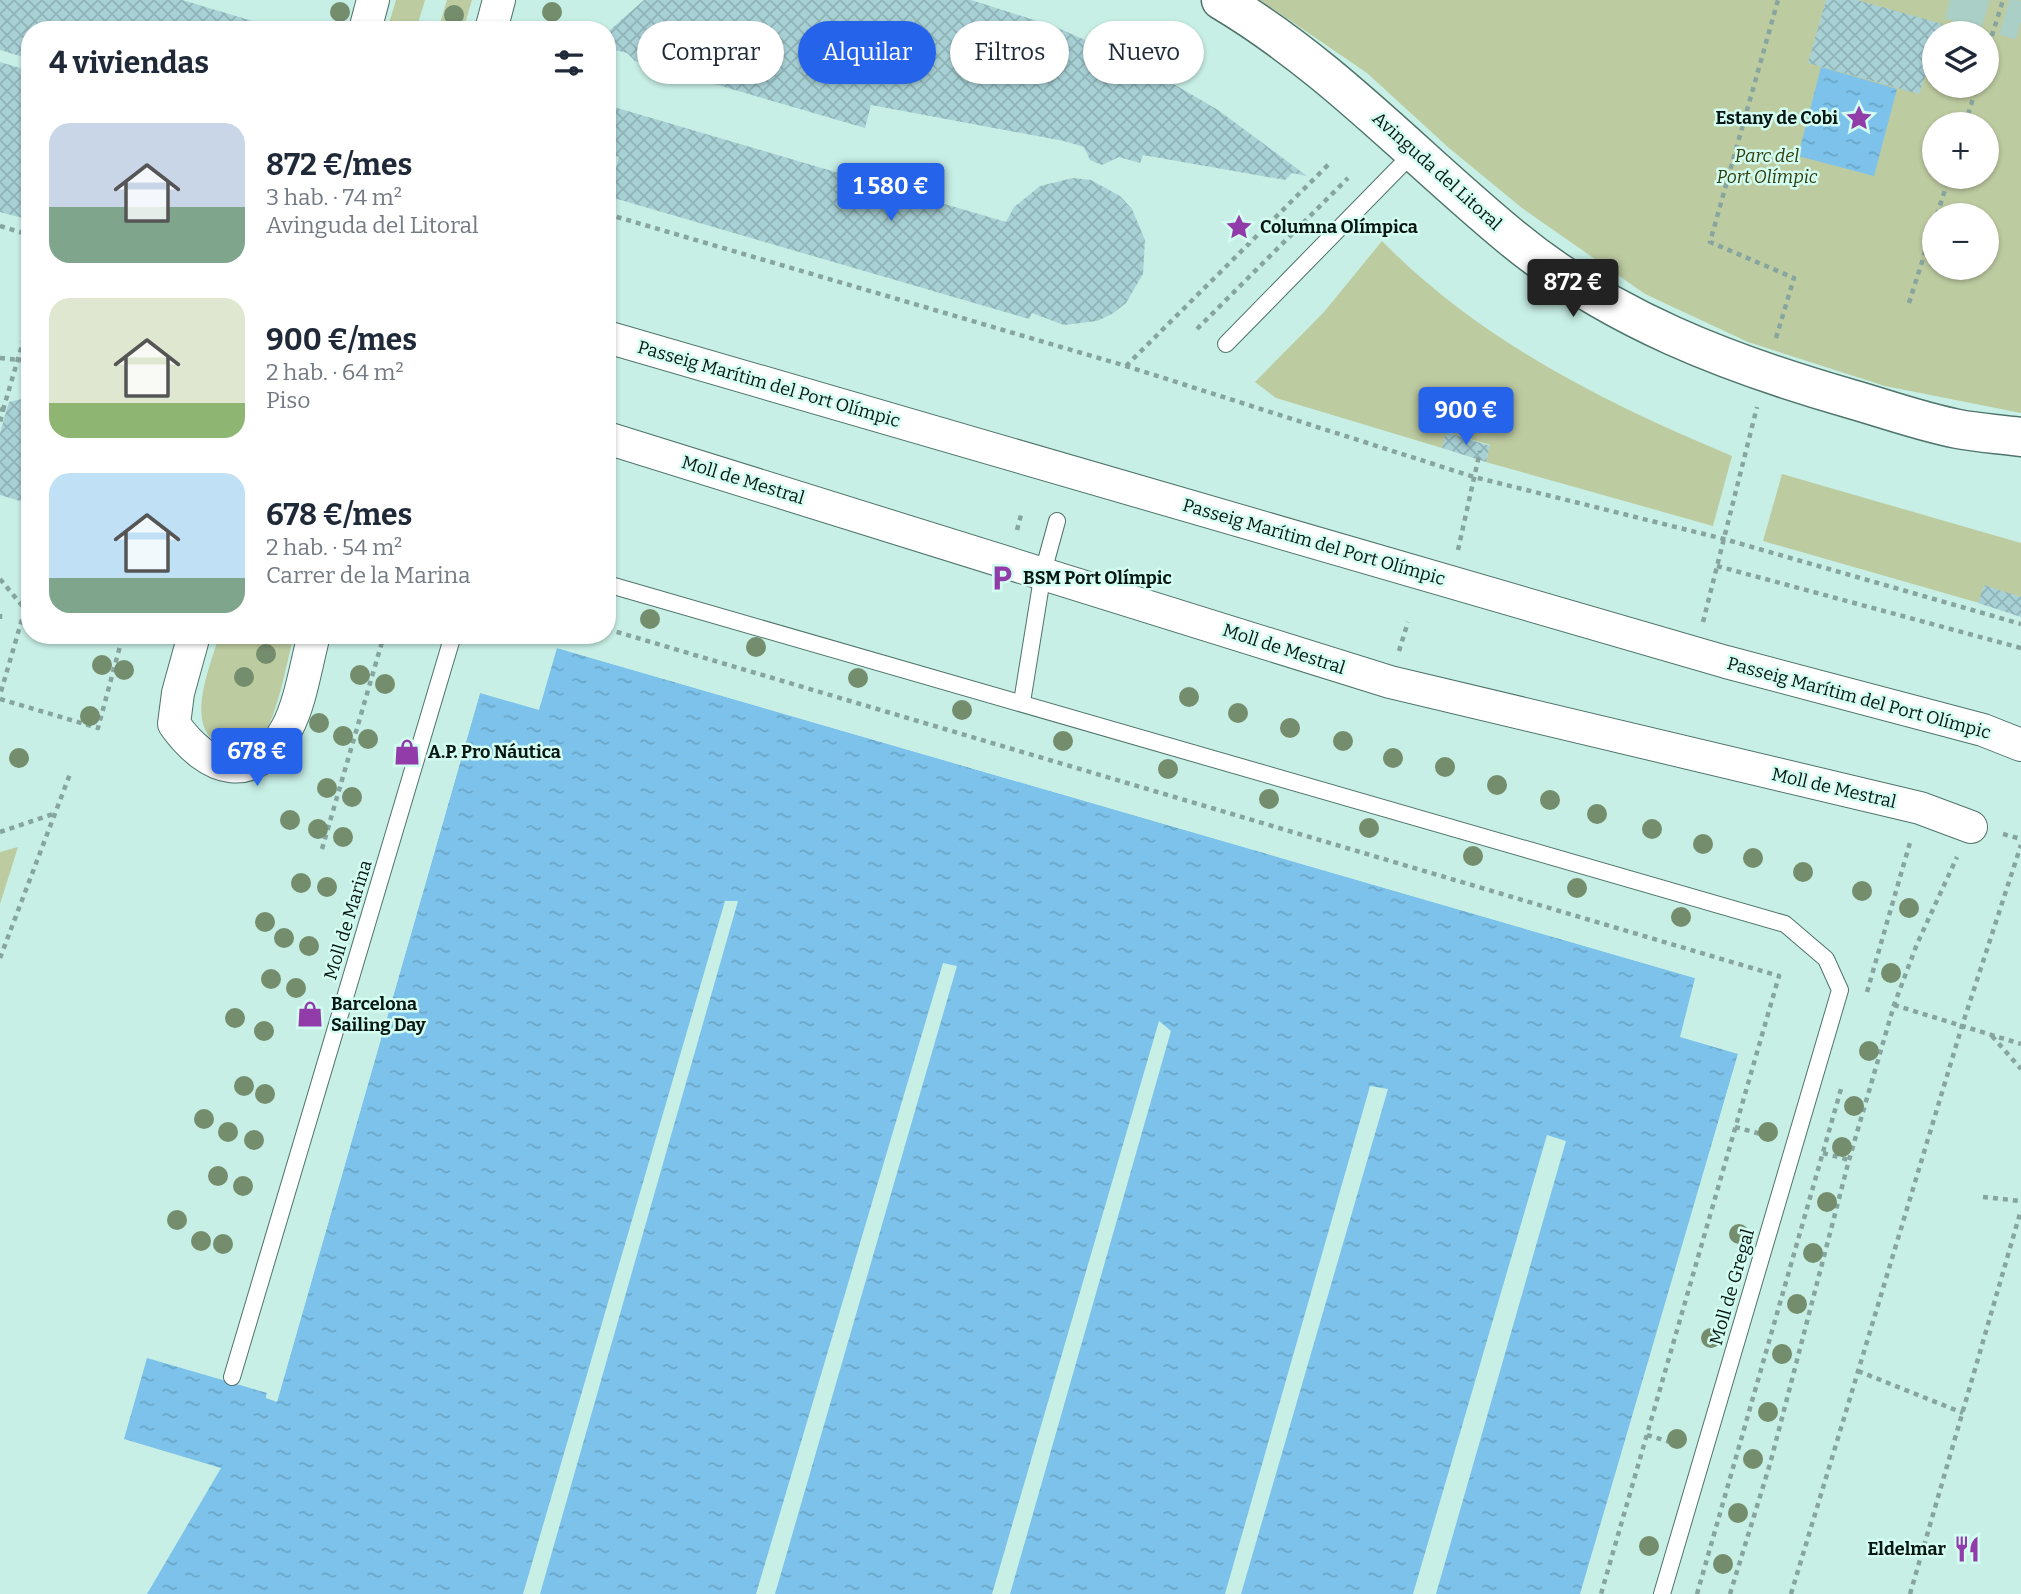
<!DOCTYPE html>
<html lang="es">
<head>
<meta charset="utf-8">
<style>
	body { margin:0; font-family:Bitter,serif; background:#f2f2f3; color:#1f2937; height:100vh; display:flex; flex-direction:column; font-size:26px; white-space:nowrap }
	* { box-sizing:border-box; margin:0 }
	p { font-size:23px; color:#747a83 }
	.icon { flex:none; width:38px; height:38px; fill:none; stroke:currentColor; stroke-width:2; stroke-linecap:round; stroke-linejoin:round }
	.map { position:relative; flex:1; overflow:hidden }
	.side { position:absolute; left:21px; top:21px; width:595px; height:623px; display:flex; flex-direction:column; background:#fff; border-radius:28px; box-shadow:0 2px 5px #0004 }
	.side>* { flex:none }
	.banner { position:absolute; left:637px; top:21px; width:665px; height:63px; display:flex; gap:14px }
	.buttons { position:absolute; left:1922px; top:21px; display:grid; gap:14px }
	.buttons a { display:grid; place-items:center; width:77px; height:77px; border-radius:50%; background:#fff; box-shadow:0 2px 5px #0004; font-size:35px }
	.price { position:absolute; translate:-50% -60px; padding:0 16px; border-radius:7px; background:#2563eb; color:#fff; font-size:23px; line-height:46px; filter:drop-shadow(0 2px 4px #0008) }
	.price::after { content:''; position:absolute; left:50%; top:42px; width:21px; height:16px; margin-left:-10px; background:inherit; clip-path:polygon(0 0,100% 0,50% 100%) }
	.price.active { background:#222; color:#fff }
	ul { padding:0; list-style:none }
	li { display:flex; align-items:center; gap:21px; height:175px; padding:0 28px }
	li span { display:grid; place-items:center; flex:none; width:196px; height:140px; border-radius:21px; color:#555 }
	li>.icon { margin-inline-start:auto }
	span .icon { width:84px; height:84px; fill:#fffc; stroke-width:1 }
	li b { font-size:30px }
	h2 { display:flex; justify-content:space-between; align-items:center; height:84px; padding:0 28px; font-size:30px }
	.chip { padding:0 24px; border-radius:32px; background:#fff; box-shadow:0 2px 5px #0004; font-size:24px; line-height:63px }
	.chip.active { background:#2563eb; color:#fff }
	.map>svg:first-child { display:block }
</style>
</head>
<body>
<div class="map">
<svg width="2021" height="1594" viewBox="0 0 2021 1594">
	<defs>
		<pattern id="water-ripples" width="26" height="14" patternUnits="userSpaceOnUse" patternTransform="scale(1.75)"><rect width="26" height="14" fill="#7cc2ea"/><path d="M2 4q2-2 4 0t4 0M15 11q2-2 4 0t4 0" fill="none" stroke="#6aa6c8"/></pattern>
		<pattern id="building-cross-hatch" width="8" height="8" patternUnits="userSpaceOnUse" patternTransform="scale(1.75)"><rect width="8" height="8" fill="#a8d1d6"/><path d="M0 0l8 8M0 8l8-8" fill="none" stroke="#8fb3b7"/></pattern>
	</defs>
	<rect width="100%" height="100%" fill="#c7efe5"/>
	<g fill="#bdcba1" fill-rule="evenodd">
		<path d="M 396,0 L 425,0 L 416,30 L 387,30 Z"/>
		<path d="M 447,0 L 472,0 L 463,30 L 438,30 Z"/>
		<path d="M 1260,0 L 2021,0 L 2021,413 L 1885,386 L 1748,342 L 1645,294 L 1522,208 L 1449,148 L 1367,73 ZM 1934,33 L 1986,33 L 1986,86 L 1934,86 ZM 1934,124 L 1986,124 L 1986,177 L 1934,177 ZM 1934,215 L 1986,215 L 1986,268 L 1934,268 Z"/>
		<path d="M 1382,241 C 1480,341 1605,403 1732,456 L 1713,526 L 1486,462 L 1490,445 L 1447,432 L 1442,448 L 1276,398 L 1255,382 L 1324,312 Z"/>
		<path d="M 1782,474 L 2021,543 L 2021,615 L 1763,541 Z"/>
		<path d="M 219,635 L 294,635 C 288,656 277,718 264,732 C 255,741 243,747 230,746 C 178,738 211,666 219,635 Z"/>
		<path d="M 18,847 L 0,904 L 0,852 Z"/>
	</g>
	<g fill="url(#water-ripples)">
		<path d="M 1821,67 L 1897,89 L 1874,176 L 1798,156 Z"/>
		<path d="M 557,648 L 1695,978 L 1680,1037 L 1738,1054 L 1580,1594 L 147,1594 L 221,1468 L 124,1439 L 147,1358 L 267,1393 L 266,1398 L 277,1401 L 480,693 L 539,710 Z"/>
	</g>
	<g fill="#c7efe5">
		<path d="M 558,645 L 1696,975 L 1695,978 L 557,648 Z"/>
		<path d="M 476,692 L 480,693 L 277,1402 L 266,1398 L 267,1393 L 269,1390 L 270,1396 L 274,1397 Z"/>
		<path d="M 725,901 L 738,901 L 540,1594 L 523,1594 Z"/>
		<path d="M 943,963 L 957,966 L 775,1594 L 756,1594 Z"/>
		<path d="M 1159,1021 L 1171,1031 L 1010,1594 L 992,1594 Z"/>
		<path d="M 1738,1054 L 1741,1056 L 1582,1594 Z"/>
		<path d="M 1370,1086 L 1388,1089 L 1241,1594 L 1225,1594 Z"/>
		<path d="M 1547,1135 L 1566,1141 L 1436,1594 L 1413,1594 Z"/>
	</g>
	<g fill="url(#building-cross-hatch)">
		<path d="M 0,0 L 182,0 L 256,22 L 254,30 L 30,30 L 30,59 L 0,50 Z"/>
		<path d="M 644,0 L 971,0 L 1053,26 L 1120,55 L 1120,59 L 1130,54 L 1132,66 L 1136,62 L 1218,110 L 1307,176 L 1292,173 L 1285,180 L 1143,155 L 1140,163 L 1119,157 L 1102,165 L 1090,160 L 1084,147 L 1064,141 L 871,105 L 865,128 L 697,79 L 699,73 L 635,61 L 627,53 L 607,48 L 610,30 Z"/>
		<path d="M 1826,0 L 1857,0 L 1942,24 L 1939,33 L 1934,33 L 1934,49 L 1919,94 L 1808,63 Z"/>
		<path d="M 0,62 L 30,71 L 30,220 L 0,212 Z"/>
		<path d="M 607,105 L 1006,222 L 1014,207 L 1040,186 L 1073,178 L 1091,180 L 1120,196 L 1132,209 L 1145,240 L 1143,274 L 1126,303 L 1112,314 L 1097,321 L 1064,325 L 1032,313 L 1029,319 L 607,196 L 607,166 L 616,168 L 619,157 L 607,154 Z"/>
		<path d="M 30,397 L 30,504 L 0,495 L 0,433 L 9,402 Z"/>
		<path d="M 1446,432 L 1490,446 L 1486,462 L 1442,448 Z"/>
		<path d="M 1984,585 L 2021,597 L 2021,617 L 1978,603 Z"/>
	</g>
	<g fill="none" stroke-linecap="round" stroke-linejoin="round">
		<path stroke="#aacfc6" stroke-width="38" stroke-dasharray="38 19" stroke-linecap="butt" d="M 1950,0 L 2021,21"/>
		<g stroke="#4f746b" stroke-width="18">
			<g id="lane">
				<path d="M 1226,344 L 1415,151"/>
				<path d="M 607,584 L 1785,924 L 1826,959 L 1840,990 L 1662,1594"/>
				<path d="M 1022,702 L 1043,572 L 1057,521"/>
				<path d="M 232,1377 L 453,635"/>
			</g>
		</g>
		<g stroke="#4f746b" stroke-width="34">
			<g id="street">
				<path d="M 365,30 L 373,0"/>
				<path d="M 491,30 L 499,0"/>
				<path d="M 607,337 L 1726,662 L 1983,730 L 2021,745"/>
				<path d="M 607,438 L 1390,682 L 1920,808 L 1971,827"/>
				<path d="M 194,635 L 178,693 L 174,724 C 207,771 254,788 287,728 C 301,702 306,664 314,635"/>
			</g>
		</g>
		<g stroke="#4f746b" stroke-width="41">
			<path id="secondary" d="M 1221,0 C 1329,64 1414,157 1511,237 C 1610,319 1729,364 1851,399 C 1886,409 1922,422 1958,429 C 1979,433 2000,434 2021,437"/>
		</g>
		<g stroke="#86a59e" stroke-width="4.5" stroke-dasharray="5 5" stroke-linecap="butt">
			<path d="M 1986,55 L 2003,0"/>
			<path d="M 1965,124 L 1977,86"/>
			<path d="M 607,214 L 1126,366 L 1474,477 L 1724,539 L 2021,624"/>
			<path d="M 1937,215 L 1949,177"/>
			<path d="M 0,226 L 30,235"/>
			<path d="M 1909,303 L 1934,224"/>
			<path d="M 1197,329 L 1348,178"/>
			<path d="M 1776,338 L 1794,278 L 1710,242 L 1778,0"/>
			<path d="M 0,358 L 30,361"/>
			<path d="M 1126,366 L 1331,162"/>
			<path d="M 0,409 L 3,410 L 0,423"/>
			<path d="M 3,410 L 30,318"/>
			<path d="M 1017,530 L 1022,511"/>
			<path d="M 1458,550 L 1480,451"/>
			<path d="M 1717,566 L 2021,648"/>
			<path d="M 0,579 L 25,609 L 0,695"/>
			<path d="M 0,614 L 0,621"/>
			<path d="M 1703,622 L 1757,407"/>
			<path d="M 607,629 L 1779,976 L 1601,1594"/>
			<path d="M 1399,651 L 1408,622"/>
			<path d="M 0,699 L 98,728 L 123,635"/>
			<path d="M 0,832 L 53,814"/>
			<path d="M 2003,834 L 2021,839"/>
			<path d="M 322,849 L 384,635"/>
			<path d="M 0,958 L 70,774"/>
			<path d="M 1867,992 L 1911,839"/>
			<path d="M 1894,1005 L 2021,1044"/>
			<path d="M 1992,1036 L 2021,1069"/>
			<path d="M 1735,1127 L 1772,1137"/>
			<path d="M 1823,1153 L 1849,1160"/>
			<path d="M 1983,1197 L 2021,1201"/>
			<path d="M 1858,1371 L 1963,1413"/>
			<path d="M 1647,1435 L 1680,1445"/>
			<path d="M 1697,1594 L 1841,1089"/>
			<path d="M 1730,1594 L 1770,1464 L 1849,1160 L 1894,1005 L 1917,944 L 1957,857"/>
			<path d="M 1791,1594 L 1962,1026 L 2021,845"/>
			<path d="M 1910,1594 L 2021,1210"/>
		</g>
		<use href="#lane" stroke="#fff" stroke-width="16"/>
		<use href="#street" stroke="#fff" stroke-width="32"/>
		<use href="#secondary" stroke="#fff" stroke-width="38"/>
	</g>
	<g fill="#748d6d">
		<circle cx="340" cy="12" r="10"/>
		<circle cx="552" cy="12" r="10"/>
		<circle cx="454" cy="15" r="10"/>
		<circle cx="650" cy="619" r="10"/>
		<circle cx="756" cy="647" r="10"/>
		<circle cx="266" cy="654" r="10"/>
		<circle cx="102" cy="665" r="10"/>
		<circle cx="124" cy="670" r="10"/>
		<circle cx="360" cy="675" r="10"/>
		<circle cx="244" cy="677" r="10"/>
		<circle cx="858" cy="678" r="10"/>
		<circle cx="385" cy="684" r="10"/>
		<circle cx="1189" cy="697" r="10"/>
		<circle cx="962" cy="710" r="10"/>
		<circle cx="1238" cy="713" r="10"/>
		<circle cx="90" cy="716" r="10"/>
		<circle cx="319" cy="723" r="10"/>
		<circle cx="1290" cy="728" r="10"/>
		<circle cx="343" cy="736" r="10"/>
		<circle cx="368" cy="739" r="10"/>
		<circle cx="1063" cy="741" r="10"/>
		<circle cx="1343" cy="741" r="10"/>
		<circle cx="19" cy="758" r="10"/>
		<circle cx="1393" cy="758" r="10"/>
		<circle cx="1445" cy="767" r="10"/>
		<circle cx="1168" cy="769" r="10"/>
		<circle cx="1497" cy="785" r="10"/>
		<circle cx="327" cy="788" r="10"/>
		<circle cx="352" cy="797" r="10"/>
		<circle cx="1269" cy="799" r="10"/>
		<circle cx="1550" cy="800" r="10"/>
		<circle cx="1597" cy="814" r="10"/>
		<circle cx="290" cy="820" r="10"/>
		<circle cx="1369" cy="828" r="10"/>
		<circle cx="318" cy="829" r="10"/>
		<circle cx="1652" cy="829" r="10"/>
		<circle cx="343" cy="837" r="10"/>
		<circle cx="1703" cy="844" r="10"/>
		<circle cx="1473" cy="856" r="10"/>
		<circle cx="1753" cy="858" r="10"/>
		<circle cx="1803" cy="872" r="10"/>
		<circle cx="301" cy="883" r="10"/>
		<circle cx="327" cy="887" r="10"/>
		<circle cx="1577" cy="888" r="10"/>
		<circle cx="1862" cy="891" r="10"/>
		<circle cx="1909" cy="908" r="10"/>
		<circle cx="1681" cy="917" r="10"/>
		<circle cx="265" cy="922" r="10"/>
		<circle cx="284" cy="938" r="10"/>
		<circle cx="309" cy="946" r="10"/>
		<circle cx="1891" cy="973" r="10"/>
		<circle cx="271" cy="979" r="10"/>
		<circle cx="296" cy="988" r="10"/>
		<circle cx="235" cy="1018" r="10"/>
		<circle cx="264" cy="1031" r="10"/>
		<circle cx="1869" cy="1051" r="10"/>
		<circle cx="244" cy="1086" r="10"/>
		<circle cx="265" cy="1094" r="10"/>
		<circle cx="1854" cy="1106" r="10"/>
		<circle cx="204" cy="1119" r="10"/>
		<circle cx="228" cy="1132" r="10"/>
		<circle cx="1768" cy="1132" r="10"/>
		<circle cx="254" cy="1140" r="10"/>
		<circle cx="1842" cy="1147" r="10"/>
		<circle cx="218" cy="1176" r="10"/>
		<circle cx="243" cy="1186" r="10"/>
		<circle cx="1827" cy="1202" r="10"/>
		<circle cx="177" cy="1220" r="10"/>
		<circle cx="1739" cy="1234" r="10"/>
		<circle cx="201" cy="1241" r="10"/>
		<circle cx="223" cy="1244" r="10"/>
		<circle cx="1813" cy="1253" r="10"/>
		<circle cx="1797" cy="1304" r="10"/>
		<circle cx="1711" cy="1338" r="10"/>
		<circle cx="1782" cy="1354" r="10"/>
		<circle cx="1768" cy="1412" r="10"/>
		<circle cx="1677" cy="1439" r="10"/>
		<circle cx="1753" cy="1459" r="10"/>
		<circle cx="1738" cy="1513" r="10"/>
		<circle cx="1649" cy="1546" r="10"/>
		<circle cx="1723" cy="1564" r="10"/>
	</g>
	<defs>
		<g id="sight-bare" transform="scale(2.1)"><path d="M0-6L1.8-2.2L6-1.7L2.9 1.2L3.7 5.4L0 3.3L-3.7 5.4L-2.9 1.2L-6-1.7L-1.8-2.2Z" fill="#923ca9" stroke="#d4fdf2" stroke-width="2.5" paint-order="stroke"/></g>
		<g id="parking-bare" transform="scale(2.1)"><path d="M-3.5-5.5H1a3.5 3.5 0 0 1 0 7H-1V5.5H-3.5ZM-1-3.4V-.6H.8a1.4 1.4 0 0 0 0-2.8Z" fill="#923ca9" stroke="#d4fdf2" stroke-width="2.5" paint-order="stroke"/></g>
		<g id="shop-bare" transform="scale(2.1)"><path d="M-5-2.5h2.3a2.7 3.5 0 0 1 5.4 0H5L5.5 6h-11ZM-1.5-2.5h3a1.5 2.3 0 0 0-3 0Z" fill="#923ca9" stroke="#d4fdf2" stroke-width="2.5" paint-order="stroke"/></g>
		<g id="restaurant-bare" transform="scale(2.1)"><path d="M-5-6h1v4h1v-4h1v4h1v-4h1v5L-1.5 .5V6h-2V.5L-5-1ZM5-6V6H3V1.5H1.5Q1.5-4 5-6Z" fill="#923ca9" stroke="#d4fdf2" stroke-width="2.5" paint-order="stroke"/></g>
	</defs>
	<g fill-rule="evenodd">
		<use href="#sight-bare" x="1859" y="118"/>
		<use href="#sight-bare" x="1239" y="227"/>
		<use href="#parking-bare" x="1002" y="578"/>
		<use href="#shop-bare" x="407" y="752"/>
		<use href="#shop-bare" x="310" y="1014"/>
		<use href="#restaurant-bare" x="1967" y="1549"/>
	</g>
	<g text-anchor="middle" dominant-baseline="central" stroke-width="5" stroke-linejoin="round" paint-order="stroke">
		<g font-size="18" font-weight="bold" fill="#081714" stroke="#d4fdf2" text-anchor="start">
			<text x="1838" y="118" text-anchor="end">Estany de Cobi</text>
			<text x="1260" y="227">Columna Olímpica</text>
			<text x="1023" y="578">BSM Port Olímpic</text>
			<text x="428" y="752">A.P. Pro Náutica</text>
			<text x="331" y="1004">Barcelona<tspan x="331" dy="21">Sailing Day</tspan></text>
			<text x="1946" y="1549" text-anchor="end">Eldelmar</text>
		</g>
		<g font-size="18" font-style="italic" fill="#313d0b" stroke="#d4fdf2">
			<text x="1767" y="156">Parc del<tspan x="1767" dy="21">Port Olímpic</tspan></text>
		</g>
		<g font-size="18" fill="#081714" stroke="#d4fdf2">
			<text transform="translate(1437 171) rotate(42)">Avinguda del Litoral</text>
			<text transform="translate(769 384) rotate(16)">Passeig Marítim del Port Olímpic</text>
			<text transform="translate(743 480) rotate(17)">Moll de Mestral</text>
			<text transform="translate(1314 542) rotate(16)">Passeig Marítim del Port Olímpic</text>
			<text transform="translate(1284 649) rotate(18)">Moll de Mestral</text>
			<text transform="translate(1859 698) rotate(15)">Passeig Marítim del Port Olímpic</text>
			<text transform="translate(1834 788) rotate(13)">Moll de Mestral</text>
			<text transform="translate(348 920) rotate(-73)">Moll de Marina</text>
			<text transform="translate(1732 1287) rotate(-74)">Moll de Gregal</text>
		</g>
	</g>
</svg>
<div class="buttons">
<a><svg class="icon" aria-label="layers" viewBox="0 0 24 24"><path d="M12 4l9 5-9 5-9-5zM3 14l9 5 9-5"/></svg></a>
<a>+</a>
<a>−</a>
</div>
<b class="price" style="left:891px;top:223px">1 580 €</b>
<b class="price active" style="left:1573px;top:319px">872 €</b>
<b class="price" style="left:1466px;top:447px">900 €</b>
<b class="price" style="left:257px;top:788px">678 €</b>
<div class="banner">
<a class="chip">Comprar</a>
<a class="chip active">Alquilar</a>
<a class="chip">Filtros</a>
<a class="chip">Nuevo</a>
</div>
<section class="side">
<h2>4 viviendas<svg class="icon" aria-label="filters" viewBox="0 0 24 24"><path d="M4 7h16M4 17h16"/><circle cx="9" cy="7" r="2"/><circle cx="15" cy="17" r="2"/></svg></h2>
<ul>
<li><span style="background:linear-gradient(#c9d6e8 60%,#7fa58c 0)"><svg class="icon" aria-label="home" viewBox="0 0 24 24"><path d="M3 11l9-7 9 7M6 9v11h12V9"/></svg></span><div><b>872 €/mes</b><p>3 hab. · 74 m²</p><p>Avinguda del Litoral</p></div></li>
<li><span style="background:linear-gradient(#dfe7d0 75%,#8fb573 0)"><svg class="icon" aria-label="home" viewBox="0 0 24 24"><path d="M3 11l9-7 9 7M6 9v11h12V9"/></svg></span><div><b>900 €/mes</b><p>2 hab. · 64 m²</p><p>Piso</p></div></li>
<li><span style="background:linear-gradient(#bfe0f5 75%,#7fa58c 0)"><svg class="icon" aria-label="home" viewBox="0 0 24 24"><path d="M3 11l9-7 9 7M6 9v11h12V9"/></svg></span><div><b>678 €/mes</b><p>2 hab. · 54 m²</p><p>Carrer de la Marina</p></div></li>
</ul>
</section>
</div>
</body>
</html>
